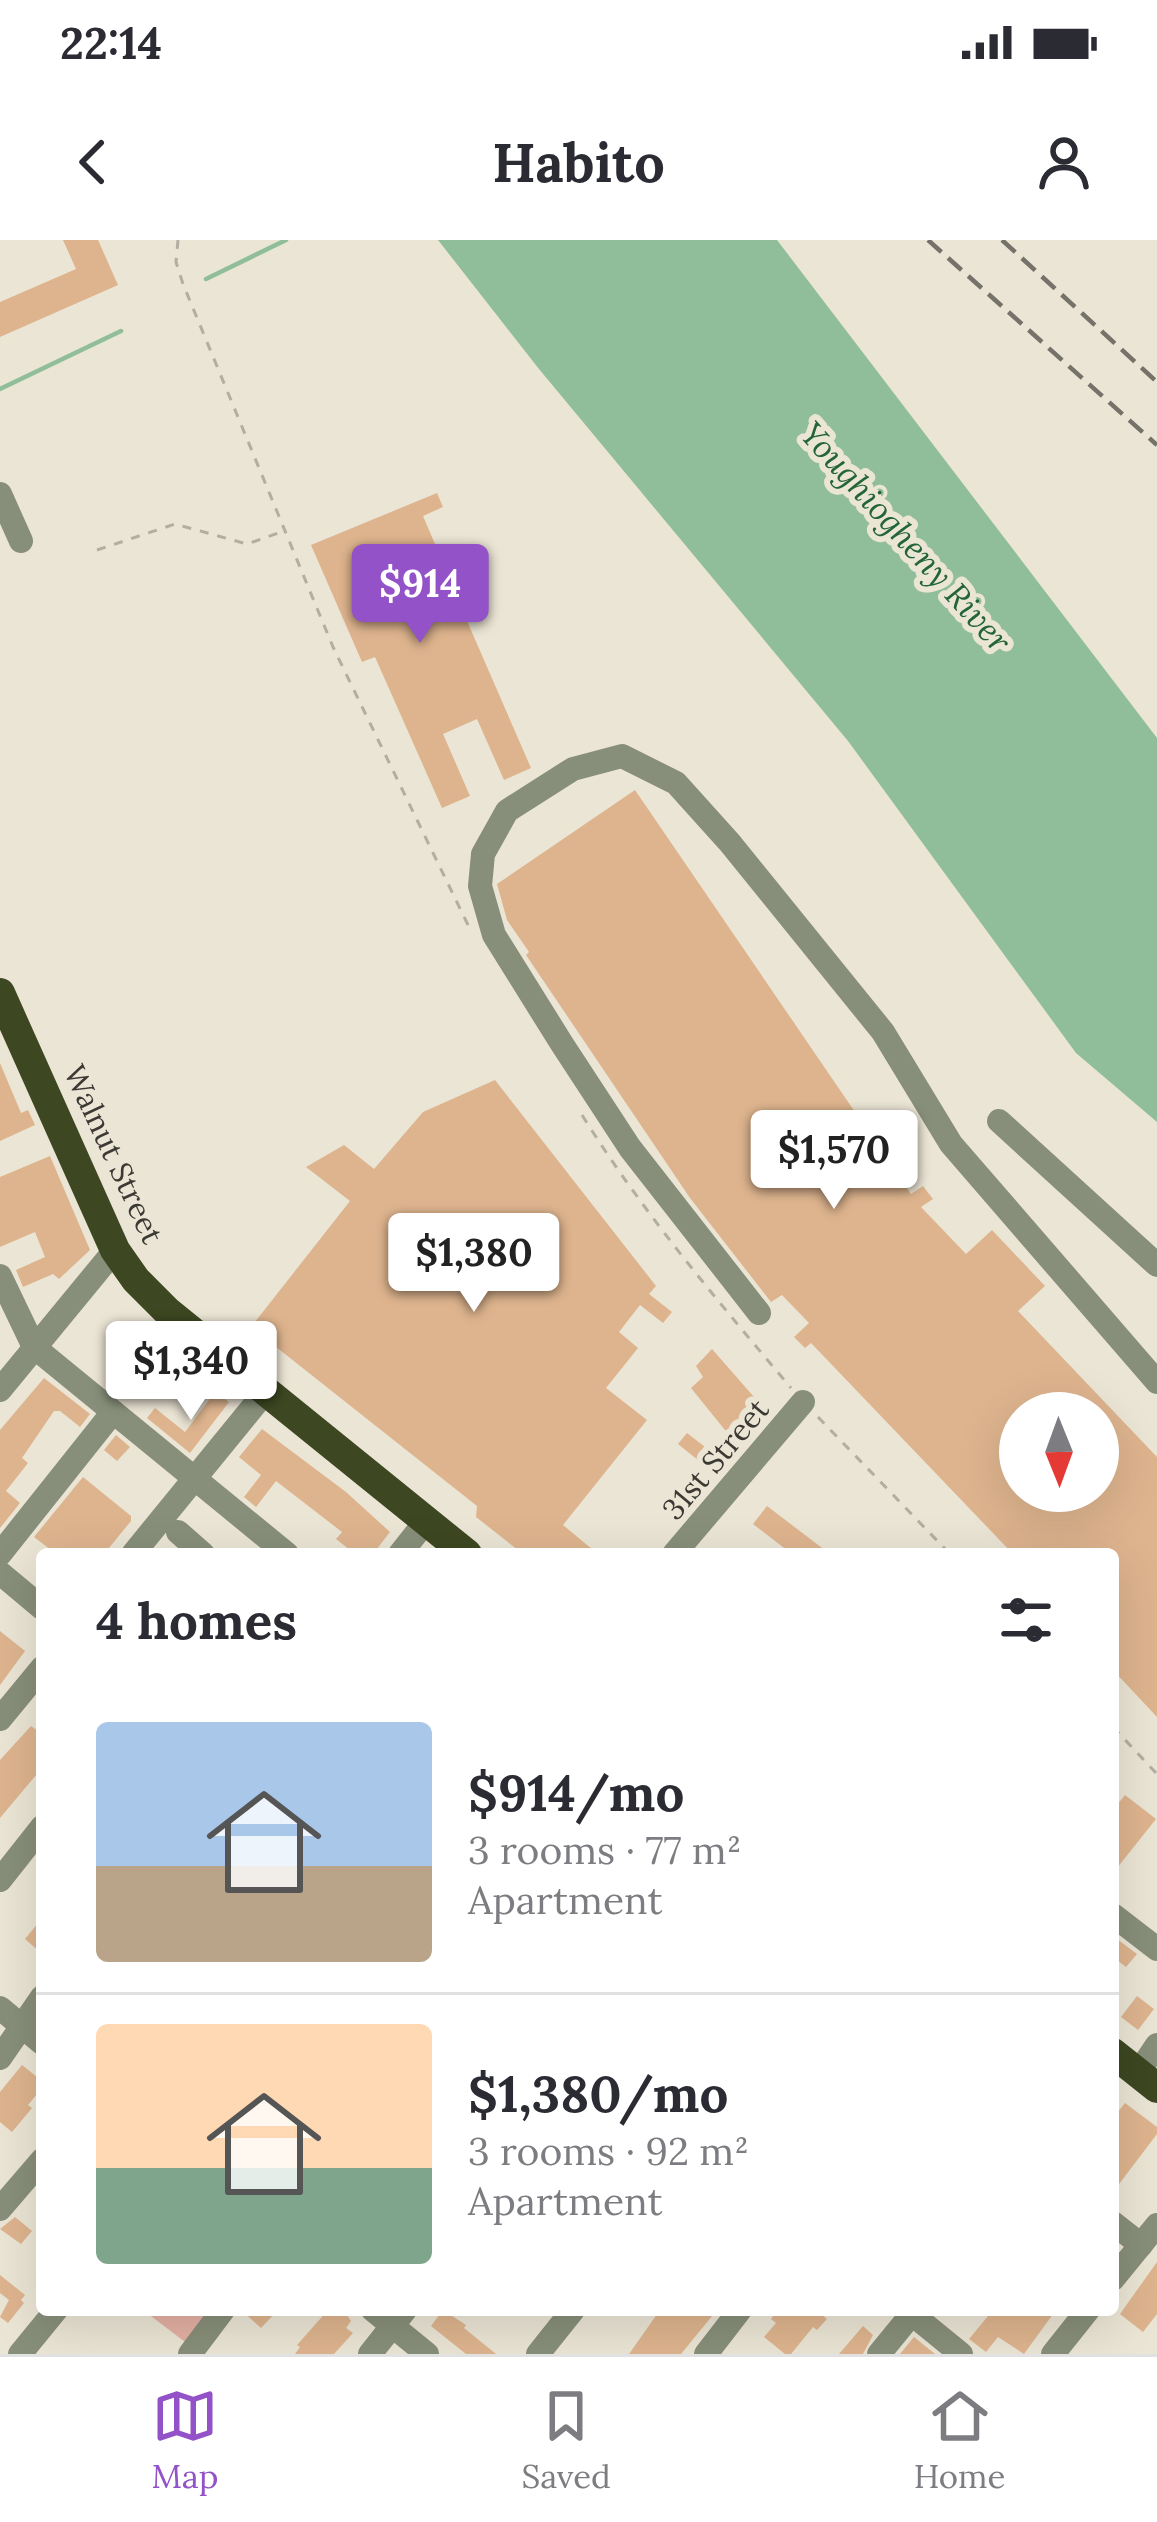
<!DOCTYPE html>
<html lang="en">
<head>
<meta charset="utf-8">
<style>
	body { margin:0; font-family:Lora,serif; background:#f7f7f7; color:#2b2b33; height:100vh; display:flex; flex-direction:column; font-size:45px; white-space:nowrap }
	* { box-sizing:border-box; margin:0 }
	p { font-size:39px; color:#7c7c81 }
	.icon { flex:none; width:66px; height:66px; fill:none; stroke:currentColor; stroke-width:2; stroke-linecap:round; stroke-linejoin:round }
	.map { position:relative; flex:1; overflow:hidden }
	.panel { position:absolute; left:36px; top:1308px; width:1083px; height:768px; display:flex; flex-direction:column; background:#fff; border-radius:12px; box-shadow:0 12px 48px #0002 }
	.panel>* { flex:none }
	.needle { width:78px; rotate:179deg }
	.tools { position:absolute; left:999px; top:1152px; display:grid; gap:24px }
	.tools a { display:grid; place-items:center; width:120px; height:120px; border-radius:50%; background:#fff; box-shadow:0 12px 48px #0002; font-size:60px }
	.price { position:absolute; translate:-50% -102px; padding:0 27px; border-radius:12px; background:#fff; color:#222; font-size:39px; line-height:78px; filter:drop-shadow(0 3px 6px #0008) }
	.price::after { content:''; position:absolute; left:50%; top:72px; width:36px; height:27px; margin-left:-18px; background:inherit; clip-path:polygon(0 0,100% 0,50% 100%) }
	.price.on { background:#9352c7; color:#fff }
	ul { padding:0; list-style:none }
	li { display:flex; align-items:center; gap:36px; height:300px; padding:0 60px }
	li+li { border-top:3px solid #e1e1e2 }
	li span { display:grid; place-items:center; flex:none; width:336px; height:240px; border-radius:12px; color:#555 }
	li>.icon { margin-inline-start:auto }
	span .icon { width:144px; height:144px; fill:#fffc; stroke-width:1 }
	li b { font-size:51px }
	h2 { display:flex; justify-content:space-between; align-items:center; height:144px; padding:0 60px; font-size:51px }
	.status { display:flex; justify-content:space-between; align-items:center; height:84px; padding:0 60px; background:#fff; direction:ltr }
	.status svg { height:33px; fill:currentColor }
	header { display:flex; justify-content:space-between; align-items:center; height:156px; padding:0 60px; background:#fff; font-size:54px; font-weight:800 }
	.tabs { display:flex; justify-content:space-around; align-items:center; height:168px; border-top:3px solid #e1e1e2; background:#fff; font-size:33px; color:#7c7c81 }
	.tabs a { display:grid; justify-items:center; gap:6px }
	.tabs .on { color:#9352c7 }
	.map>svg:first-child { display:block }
</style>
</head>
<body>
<div class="status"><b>22:14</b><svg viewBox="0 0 49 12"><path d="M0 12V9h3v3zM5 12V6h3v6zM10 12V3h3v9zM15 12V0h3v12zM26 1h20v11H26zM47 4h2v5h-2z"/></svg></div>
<header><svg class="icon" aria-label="back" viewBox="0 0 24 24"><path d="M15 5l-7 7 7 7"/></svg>Habito<svg class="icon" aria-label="person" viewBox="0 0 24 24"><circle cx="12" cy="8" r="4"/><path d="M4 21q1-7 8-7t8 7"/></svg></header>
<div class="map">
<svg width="1157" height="2114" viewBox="0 0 1157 2114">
	<rect width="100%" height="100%" fill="#ebe5d5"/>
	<path fill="#e4b0a3" d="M 143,2070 L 215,2070 L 189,2105 Z"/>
	<path fill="#91be9a" d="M 438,0 L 777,0 L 1157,498 L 1157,882 L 1076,813 L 848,501 L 539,129 Z"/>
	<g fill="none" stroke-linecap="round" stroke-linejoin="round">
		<g stroke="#91be9a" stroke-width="4.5">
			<path d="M 206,39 L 286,0"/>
			<path d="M 0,149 L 121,91"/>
		</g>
	</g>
	<g fill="#deb48e" fill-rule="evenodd">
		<path d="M 63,0 L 98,0 L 118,45 L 0,97 L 0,62 L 76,29 Z"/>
		<path d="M 437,253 L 443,267 L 423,276 L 435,304 L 352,340 L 363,364 L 444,328 L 531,528 L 504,540 L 477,479 L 443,494 L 470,556 L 442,568 L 375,417 L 362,422 L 311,305 Z"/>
		<path d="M 635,550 L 911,954 L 923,946 L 933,959 L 921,967 L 966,1014 L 992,990 L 1045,1046 L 1018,1071 L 1157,1217 L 1157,1477 L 1113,1430 L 1113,1314 L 1013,1314 L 811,1103 L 805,1108 L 794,1097 L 809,1083 L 782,1055 L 771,1062 L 690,958 L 526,715 L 529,712 L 507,680 L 497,644 ZM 1020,1173 L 1098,1173 L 1098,1251 L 1020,1251 Z"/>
		<path d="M 0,823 L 21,873 L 28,870 L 35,885 L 0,901 Z"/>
		<path d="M 495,840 L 656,1046 L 649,1054 L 672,1072 L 663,1083 L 640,1065 L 619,1092 L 638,1108 L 606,1148 L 647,1180 L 563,1285 L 598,1314 L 523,1314 L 476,1277 L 477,1266 L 251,1087 L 350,961 L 306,927 L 344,905 L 374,929 L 423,872 Z"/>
		<path d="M 50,916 L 90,1010 L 59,1039 L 53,1034 L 23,1047 L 16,1030 L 45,1017 L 35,992 L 0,1007 L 0,937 Z"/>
		<path d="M 712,1109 L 761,1165 L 733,1200 L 691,1148 L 703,1137 L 696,1126 Z"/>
		<path d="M 157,1117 L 165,1141 L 121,1154 L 114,1129 Z"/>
		<path d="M 44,1138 L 90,1174 L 80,1187 L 60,1171 L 54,1171 L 22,1218 L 28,1223 L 6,1251 L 20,1263 L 0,1288 L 0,1190 Z"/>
		<path d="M 215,1152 L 229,1162 L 190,1213 L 147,1178 L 155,1168 L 185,1192 Z"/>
		<path d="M 262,1189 L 346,1252 L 390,1292 L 373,1314 L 355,1314 L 336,1299 L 342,1292 L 276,1241 L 256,1267 L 244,1257 L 261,1235 L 239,1217 Z"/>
		<path d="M 687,1193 L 718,1217 L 709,1229 L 678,1204 Z"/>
		<path d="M 116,1195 L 130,1207 L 117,1221 L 104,1210 Z"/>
		<path d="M 83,1237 L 131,1276 L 131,1281 L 104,1314 L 56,1314 L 34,1297 Z"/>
		<path d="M 767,1266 L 830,1314 L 792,1314 L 753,1284 Z"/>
		<path d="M 0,1391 L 25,1411 L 0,1445 Z"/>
		<path d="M 31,1486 L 42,1494 L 42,1528 L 0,1578 L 0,1520 Z"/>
		<path d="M 1125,1555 L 1156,1579 L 1113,1633 L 1113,1570 Z"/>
		<path d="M 42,1678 L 42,1714 L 25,1699 Z"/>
		<path d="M 1113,1696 L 1137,1714 L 1126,1727 L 1113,1717 Z"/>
		<path d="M 1137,1756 L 1154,1769 L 1138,1790 L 1121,1777 Z"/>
		<path d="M 22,1825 L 42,1841 L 42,1848 L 28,1865 L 32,1868 L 12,1892 L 0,1882 L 0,1852 Z"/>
		<path d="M 1125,1863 L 1157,1887 L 1157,1894 L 1113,1952 L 1113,1878 Z"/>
		<path d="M 15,1977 L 32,1991 L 21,2004 L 0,1989 Z"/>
		<path d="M 1157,2022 L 1157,2074 L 1143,2092 L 1120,2074 Z"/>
		<path d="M 0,2035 L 25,2055 L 21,2060 L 24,2063 L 8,2083 L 0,2077 L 9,2060 L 0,2053 Z"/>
		<path d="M 241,2070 L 278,2070 L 261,2088 Z"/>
		<path d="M 328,2070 L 340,2070 L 347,2075 L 351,2081 L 346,2088 L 353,2093 L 334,2114 L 295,2114 L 300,2107 L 297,2105 Z"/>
		<path d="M 443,2070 L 466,2085 L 464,2088 L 496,2114 L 466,2114 L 431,2086 Z"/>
		<path d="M 660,2070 L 717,2070 L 681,2114 L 629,2114 Z"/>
		<path d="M 777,2070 L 816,2070 L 827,2079 L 817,2090 L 813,2087 L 791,2114 L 785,2114 L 764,2097 L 776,2083 L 771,2079 Z"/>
		<path d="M 993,2070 L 1056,2070 L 1024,2114 L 998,2097 L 986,2112 L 969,2099 Z"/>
		<path d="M 863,2086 L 873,2095 L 863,2114 L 839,2114 Z"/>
		<path d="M 914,2097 L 935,2114 L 900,2114 Z"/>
	</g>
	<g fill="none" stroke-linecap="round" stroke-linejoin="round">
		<g stroke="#b3aea2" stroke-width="3" stroke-dasharray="9 9" stroke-linecap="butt">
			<path d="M 178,0 L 176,22 L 183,44 L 333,407 L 469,687"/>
			<path d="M 97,310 L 175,284 L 247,304 L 284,291"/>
			<path d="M 582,875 C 643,973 717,1060 791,1148"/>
			<path d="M 818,1177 L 950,1314"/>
			<path d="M 1113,1487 L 1157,1534"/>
		</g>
		<g stroke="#878e79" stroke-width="24">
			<path d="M 0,254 L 21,301"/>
			<path d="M 999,881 L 1157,1025"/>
			<path d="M 0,1036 L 34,1107 L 287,1314"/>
			<path d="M 759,1073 L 630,908 L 562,804 L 494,695 L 480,646 L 483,614 L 507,571 L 573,529 L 622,516 L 676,543 L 730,603 L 883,792 L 951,904 L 1157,1142"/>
			<path d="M 0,1150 L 115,1010"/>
			<path d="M 178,1292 L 203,1314"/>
			<path d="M 0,1314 L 113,1172"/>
			<path d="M 133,1314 L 266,1151"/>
			<path d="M 400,1314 L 426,1281"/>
			<path d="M 674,1314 L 803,1162"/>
			<path d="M 0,1333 L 42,1368"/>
			<path d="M 0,1479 L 42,1428"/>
			<path d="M 0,1640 L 42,1587"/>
			<path d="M 1113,1675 L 1157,1709"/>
			<path d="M 0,1768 L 42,1803"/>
			<path d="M 0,1818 L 42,1757"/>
			<path d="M 1138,1833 L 1157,1805"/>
			<path d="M 0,1969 L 42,1920"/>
			<path d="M 1113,1983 L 1141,2005"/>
			<path d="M 1113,2039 L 1157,1985"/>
			<path d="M 373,2070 L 427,2114"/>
			<path d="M 907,2070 L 961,2114"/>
			<path d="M 20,2114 L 56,2070"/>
			<path d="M 190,2114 L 223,2070"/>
			<path d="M 370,2114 L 405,2070"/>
			<path d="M 538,2114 L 573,2070"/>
			<path d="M 706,2114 L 740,2070"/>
			<path d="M 879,2114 L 915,2070"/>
			<path d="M 1053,2114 L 1088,2070"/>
		</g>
		<g stroke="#3d4721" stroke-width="30">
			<path d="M 0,753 L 115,1010 L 136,1040 L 168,1072 L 467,1314"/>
			<path d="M 1113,1813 L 1157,1848"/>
		</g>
		<g stroke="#757269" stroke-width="4.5" stroke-dasharray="18 9" stroke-linecap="butt">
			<path d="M 928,0 L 1157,205"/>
			<path d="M 1002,0 L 1157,142"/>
		</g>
	</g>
	<g text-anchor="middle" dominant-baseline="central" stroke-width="12" stroke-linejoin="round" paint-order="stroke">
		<g font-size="30" fill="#3b3933" stroke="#ebe5d5">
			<text transform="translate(114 914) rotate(65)">Walnut Street</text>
			<text transform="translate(715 1219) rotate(-50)">31st Street</text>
		</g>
		<g font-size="33" font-style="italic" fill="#236536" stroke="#ebe5d5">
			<text transform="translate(906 297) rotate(48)">Youghiogheny River</text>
		</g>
	</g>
</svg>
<div class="tools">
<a><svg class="needle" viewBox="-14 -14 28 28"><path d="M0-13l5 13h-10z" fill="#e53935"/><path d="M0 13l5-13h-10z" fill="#7c7c81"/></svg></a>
</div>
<b class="price on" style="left:420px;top:406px">$914</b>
<b class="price" style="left:834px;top:972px">$1,570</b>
<b class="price" style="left:474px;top:1075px">$1,380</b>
<b class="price" style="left:191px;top:1183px">$1,340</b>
<section class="panel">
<h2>4 homes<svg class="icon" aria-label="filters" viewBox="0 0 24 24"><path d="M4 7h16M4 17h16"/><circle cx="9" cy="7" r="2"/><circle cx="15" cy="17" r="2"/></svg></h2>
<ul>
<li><span style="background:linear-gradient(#a9c7e8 60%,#b9a48a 0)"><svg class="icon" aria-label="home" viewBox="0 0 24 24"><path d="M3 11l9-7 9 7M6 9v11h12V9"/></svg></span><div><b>$914/mo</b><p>3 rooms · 77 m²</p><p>Apartment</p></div></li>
<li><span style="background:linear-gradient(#ffd9b3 60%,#7fa58c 0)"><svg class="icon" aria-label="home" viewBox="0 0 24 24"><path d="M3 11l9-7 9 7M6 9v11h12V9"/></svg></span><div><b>$1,380/mo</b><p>3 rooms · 92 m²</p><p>Apartment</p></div></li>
</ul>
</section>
</div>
<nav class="tabs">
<a class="on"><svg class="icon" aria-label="map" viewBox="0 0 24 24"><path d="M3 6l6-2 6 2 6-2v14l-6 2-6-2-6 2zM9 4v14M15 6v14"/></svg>Map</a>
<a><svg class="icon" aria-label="saved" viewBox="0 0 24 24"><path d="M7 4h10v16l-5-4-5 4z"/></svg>Saved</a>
<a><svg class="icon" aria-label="home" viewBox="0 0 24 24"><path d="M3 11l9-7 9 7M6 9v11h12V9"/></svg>Home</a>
</nav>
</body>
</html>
